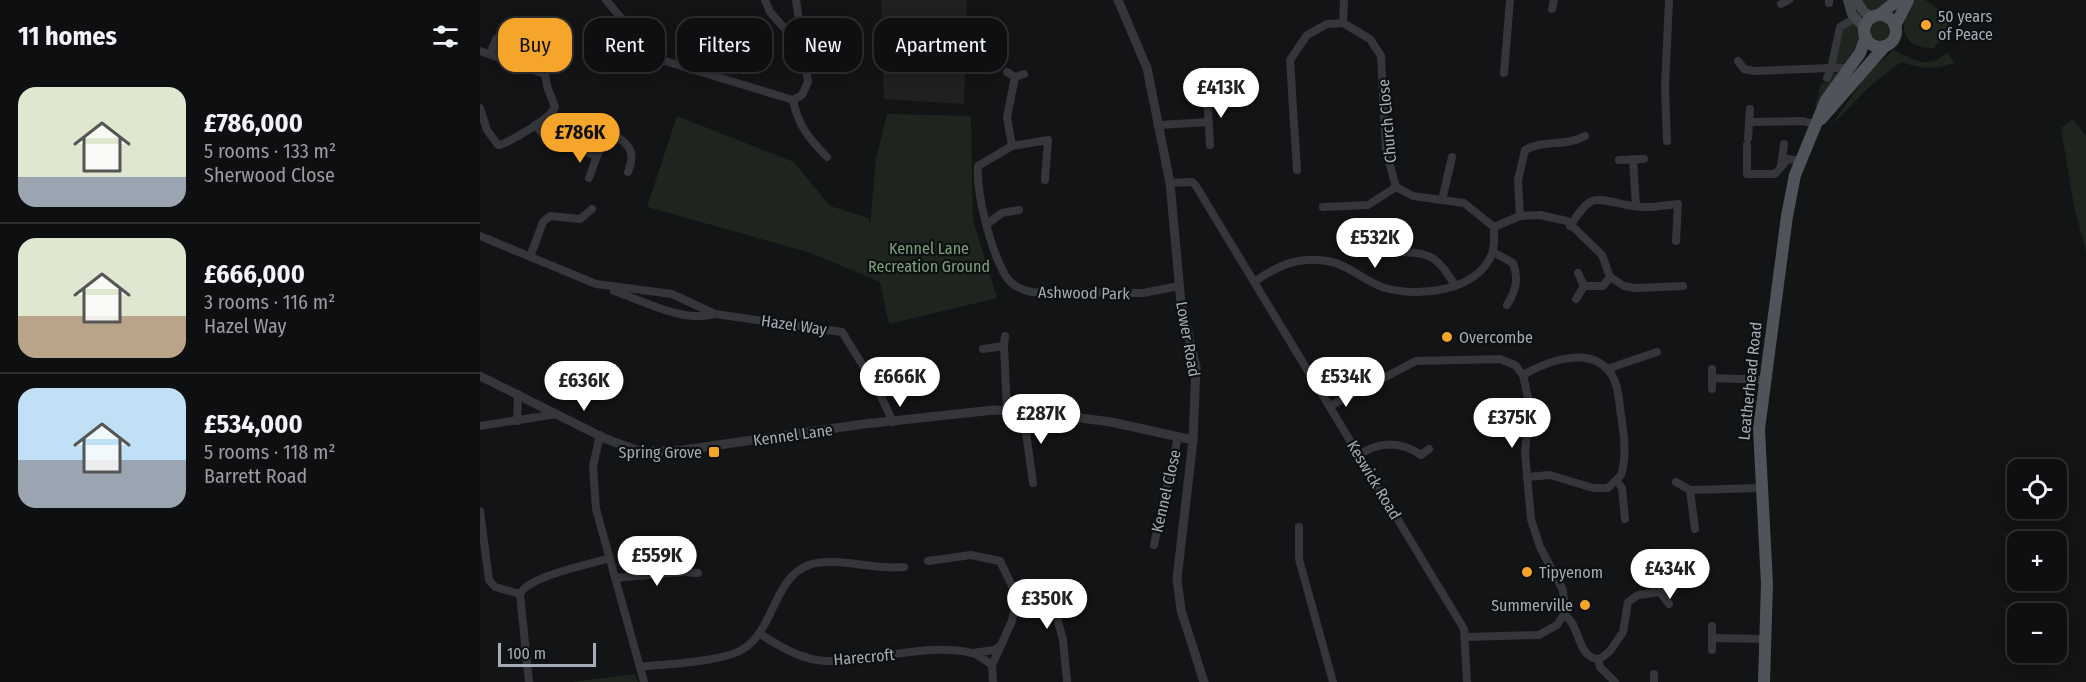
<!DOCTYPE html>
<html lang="en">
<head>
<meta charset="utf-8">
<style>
	body { margin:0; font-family:"Fira Sans Condensed",sans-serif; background:#1c1d1e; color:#f1f3f6; height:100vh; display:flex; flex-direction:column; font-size:22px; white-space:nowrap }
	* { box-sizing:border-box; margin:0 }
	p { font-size:20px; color:#9b9c9f }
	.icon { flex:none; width:33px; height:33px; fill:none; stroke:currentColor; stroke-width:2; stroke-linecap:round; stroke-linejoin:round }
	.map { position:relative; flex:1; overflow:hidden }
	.panel { display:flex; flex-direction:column; background:#0e0f10; width:480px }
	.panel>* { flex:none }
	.guide { position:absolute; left:18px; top:18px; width:570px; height:54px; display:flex; gap:12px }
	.buttons { position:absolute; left:1527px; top:459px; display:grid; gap:12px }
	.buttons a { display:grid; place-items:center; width:60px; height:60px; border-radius:12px; background:#0e0f10; box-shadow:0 3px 15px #0003,0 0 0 2px #2e2f30; font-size:30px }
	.scale { position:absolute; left:18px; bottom:15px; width:98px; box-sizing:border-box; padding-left:6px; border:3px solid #a5abb6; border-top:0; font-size:16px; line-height:21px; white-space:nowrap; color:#a5abb6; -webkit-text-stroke:4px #0e0f10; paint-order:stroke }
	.price { position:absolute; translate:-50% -51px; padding:0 14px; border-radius:21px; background:#fff; color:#222; font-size:20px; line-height:39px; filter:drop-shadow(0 2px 3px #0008) }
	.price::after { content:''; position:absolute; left:50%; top:36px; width:18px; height:14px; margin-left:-9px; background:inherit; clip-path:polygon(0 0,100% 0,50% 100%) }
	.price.current { background:#f6a52b; color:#111 }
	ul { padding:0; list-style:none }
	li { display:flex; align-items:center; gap:18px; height:150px; padding:0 18px }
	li+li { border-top:2px solid #2e2f30 }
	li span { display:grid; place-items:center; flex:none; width:168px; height:120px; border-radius:18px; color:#555 }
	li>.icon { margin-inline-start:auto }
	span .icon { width:72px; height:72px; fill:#fffc; stroke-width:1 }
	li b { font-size:26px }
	h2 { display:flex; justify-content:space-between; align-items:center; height:72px; padding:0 18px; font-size:26px }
	.tag { padding:0 21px; border-radius:18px; background:#0e0f10; box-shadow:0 3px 15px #0003,0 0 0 2px #2e2f30; font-size:21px; line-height:54px }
	.tag.current { background:#f6a52b; color:#111 }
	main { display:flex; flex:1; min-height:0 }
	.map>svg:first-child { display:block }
</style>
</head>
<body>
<main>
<section class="panel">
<h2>11 homes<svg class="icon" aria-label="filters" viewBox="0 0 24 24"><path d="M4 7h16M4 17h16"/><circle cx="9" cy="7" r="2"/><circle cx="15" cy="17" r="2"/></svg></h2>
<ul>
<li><span style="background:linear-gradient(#dfe7d0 75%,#9aa5b1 0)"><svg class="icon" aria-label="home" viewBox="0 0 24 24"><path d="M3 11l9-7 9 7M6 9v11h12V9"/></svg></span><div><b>£786,000</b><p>5 rooms · 133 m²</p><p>Sherwood Close</p></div></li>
<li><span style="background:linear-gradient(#dfe7d0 65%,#b9a48a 0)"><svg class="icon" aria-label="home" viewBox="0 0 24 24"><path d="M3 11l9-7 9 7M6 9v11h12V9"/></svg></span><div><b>£666,000</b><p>3 rooms · 116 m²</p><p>Hazel Way</p></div></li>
<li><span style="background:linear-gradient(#bfe0f5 60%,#9aa5b1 0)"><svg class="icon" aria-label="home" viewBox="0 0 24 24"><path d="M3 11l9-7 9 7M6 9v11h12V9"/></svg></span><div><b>£534,000</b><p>5 rooms · 118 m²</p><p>Barrett Road</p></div></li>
</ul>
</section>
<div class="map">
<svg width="1606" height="682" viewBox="0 0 1606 682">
	<rect width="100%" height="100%" fill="#131415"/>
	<path fill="#1f2022" d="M 401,0 L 487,0 L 484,104 L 404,99 Z"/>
	<g fill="#1d251e">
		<path d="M 1380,0 L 1410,0 L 1394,11 L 1387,8 Z"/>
		<path d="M 1434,0 L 1445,0 L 1471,17 L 1465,35 L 1454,48 C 1420,49 1417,23 1434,0 Z"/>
		<circle cx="1400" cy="31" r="10"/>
		<path d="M 1372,21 L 1382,30 L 1382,37 L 1367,64 L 1358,66 L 1356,63 L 1364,28 Z"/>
		<path d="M 1414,50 C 1433,60 1450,70 1467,52 L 1475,63 C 1455,70 1441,69 1421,62 L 1391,85 L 1351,126 L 1387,74 Z"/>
		<path d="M 1362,71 L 1339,106 L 1335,107 L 1341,83 L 1346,83 L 1353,74 Z"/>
		<path d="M 407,114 L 491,116 L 493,220 L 517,298 L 409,324 L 400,282 L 328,252 L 167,207 L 197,116 L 314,162 L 350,206 L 389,218 L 390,226 L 396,159 Z"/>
		<path d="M 1593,119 L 1606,136 L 1606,251 L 1594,206 L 1581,128 Z"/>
		<path d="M 155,674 L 158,682 L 92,682 Z"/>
	</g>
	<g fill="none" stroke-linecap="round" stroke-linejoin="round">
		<g stroke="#34363a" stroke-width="8">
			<path d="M 126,0 L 175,58 L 313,100 L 322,95 L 328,82 L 316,0"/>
			<path d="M 285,0 L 290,12 L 321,47"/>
			<path d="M 1349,3 L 1349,0"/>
			<path d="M 1301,4 L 1309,0"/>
			<path d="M 1072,9 L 1074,0"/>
			<path d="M 863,23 L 864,0"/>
			<path d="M 0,51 L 65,74 L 67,86 L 75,107 C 71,118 29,143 18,145 L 7,130 L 0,108"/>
			<path d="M 10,54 L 16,39 L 25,34 L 26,30"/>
			<path d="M 1258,61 L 1264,69 L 1275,71 L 1351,68 L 1347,78"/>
			<path d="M 1369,68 L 1351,68 L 1360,27 L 1375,18"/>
			<path d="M 527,72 L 535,77 L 544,74"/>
			<path d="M 1024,73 L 1030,0"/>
			<path d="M 65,74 L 78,47"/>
			<path d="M 727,95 L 730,145"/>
			<path d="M 313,100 C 318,125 329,139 347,157"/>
			<path d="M 1270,122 L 1323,121 L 1337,125"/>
			<path d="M 55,125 L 69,141 L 117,156 C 119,151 122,143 126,139 C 135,130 149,145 151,153 C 153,159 150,166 148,172"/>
			<path d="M 679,125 L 729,122"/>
			<path d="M 1268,138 L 1270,109"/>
			<path d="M 1187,141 L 1185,87 L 1189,0"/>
			<path d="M 1267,145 L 1267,174 L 1295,174 L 1308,159 L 1320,161"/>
			<path d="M 532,146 L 527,117 L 535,77"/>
			<path d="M 1153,159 L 1156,206"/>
			<path d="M 1139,160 L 1164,159"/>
			<path d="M 1301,166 L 1304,144"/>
			<path d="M 817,170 L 810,60 L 827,35 L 847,24 L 863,23 L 890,39 L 901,56 L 906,151 L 916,187 L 933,196 L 984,203 L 1014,227"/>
			<path d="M 109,178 L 117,156"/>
			<path d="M 565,180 L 568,140 L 532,146 L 498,166 C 496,194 511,250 525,275 C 531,285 541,290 552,292 L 663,293 L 699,286"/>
			<path d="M 690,183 L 712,182 L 716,186 L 984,629 L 987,682"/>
			<path d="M 962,200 L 972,157"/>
			<path d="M 843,207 L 888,205 L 916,187"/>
			<path d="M 1040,216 L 1038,180 L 1045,150 C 1064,139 1086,147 1105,136"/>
			<path d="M 507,224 L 522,213 L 539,210"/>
			<path d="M 1090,226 C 1111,195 1111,197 1147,205 C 1163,209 1181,206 1198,204 L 1196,241"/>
			<path d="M 1014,227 L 1040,216 L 1060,215 L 1087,221 L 1122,255 L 1130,277 L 1144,286 L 1155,288 L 1203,286"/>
			<path d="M 0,236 L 116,284 L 192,294 L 235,314 L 362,332 L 397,388 L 413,422"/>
			<path d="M 920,252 C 953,252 958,259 975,285"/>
			<path d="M 1013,252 L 1033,263 C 1039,279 1036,290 1027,305"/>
			<path d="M 50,257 L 63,222 L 70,216 L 100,219 L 112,209"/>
			<path d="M 1098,273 L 1104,286"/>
			<path d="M 774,282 C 797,266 818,256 847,261 C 868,264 885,282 905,288 C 940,297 996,292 1012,254 C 1015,246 1014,236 1014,227"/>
			<path d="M 1104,286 L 1123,286 L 1130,277"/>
			<path d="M 134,291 C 164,301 204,323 235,314"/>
			<path d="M 1096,299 L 1104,286"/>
			<path d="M 524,346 L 525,336"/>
			<path d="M 503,349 L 524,346 L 527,411"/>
			<path d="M 1127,369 L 1177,352"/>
			<path d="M 1043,375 C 1069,360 1116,343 1134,379 C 1139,390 1139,403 1141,415 C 1144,435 1147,456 1141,475 L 1128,488 L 1113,488 L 1070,475 L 1047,477"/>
			<path d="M 1232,378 L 1284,380"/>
			<path d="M 1232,389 L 1232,369"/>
			<path d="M 850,406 L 936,361 L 1020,359 L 1035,365 L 1043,375 L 1050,407 L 1045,453 L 1051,519 L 1060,547 L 1083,590 L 1085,613 L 1077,625 L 1059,635 L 986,637"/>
			<path d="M 543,411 L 553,483"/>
			<path d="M 37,421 L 38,394"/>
			<path d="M 0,426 L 77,414"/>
			<path d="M 120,435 L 113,466 L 116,509 L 164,682"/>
			<path d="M 879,455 C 899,441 921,441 941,455 L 949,449"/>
			<path d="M 1137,481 L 1142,488 L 1145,519"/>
			<path d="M 1196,482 L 1210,490"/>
			<path d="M 0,511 L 9,580 L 15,587 L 40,594"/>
			<path d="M 819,527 L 819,559 L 853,682"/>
			<path d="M 1215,529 L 1210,490 L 1281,488"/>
			<path d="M 674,545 L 698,437"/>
			<path d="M 448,561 L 491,555 L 520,561 L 537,596 L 532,621 L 512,665 L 513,682"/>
			<path d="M 135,578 L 204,572 L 218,573"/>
			<path d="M 534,589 L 559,588 L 570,592 L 583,640 L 587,682"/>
			<path d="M 1180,592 L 1189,604"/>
			<path d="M 40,594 C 48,576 111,564 130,558"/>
			<path d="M 40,594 L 49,682"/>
			<path d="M 1084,615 C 1101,624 1096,659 1120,659 L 1130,651 L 1143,632 L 1148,602 L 1158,595 L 1180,592 L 1187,580 L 1186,569"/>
			<path d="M 280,634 C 301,647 323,661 348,661 C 393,662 449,642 492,653 C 499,655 506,661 512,665"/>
			<path d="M 1232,638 L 1285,639"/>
			<path d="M 1232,650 L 1232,626"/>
			<path d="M 493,653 L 514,650 L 520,646"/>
			<path d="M 1118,660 L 1120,667 L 1135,682"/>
			<path d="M 160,667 C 185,664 243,662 263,649 C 295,629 293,578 329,565 C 352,556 395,570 424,567"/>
			<path d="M 1174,682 L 1174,674"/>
		</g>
		<g stroke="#34363a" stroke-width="9">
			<path d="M 638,0 L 667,68 L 690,183 L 701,303 L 716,367 L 713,440 L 697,579 L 701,610 L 724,682"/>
			<path d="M 0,376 L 126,439 L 162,452 L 203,450 L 384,424 L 514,410 L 555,412 L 631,422 L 713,440"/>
		</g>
		<g stroke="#42454a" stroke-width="10">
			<path d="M 1368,0 L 1372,14 L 1385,29"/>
			<path d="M 1376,0 L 1384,12 L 1393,17"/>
		</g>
		<g stroke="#505359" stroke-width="12">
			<path d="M 1399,15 L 1418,0"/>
			<circle cx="1400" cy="31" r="16"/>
			<path d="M 1415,26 L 1428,0"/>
			<path d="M 1341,119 L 1405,46"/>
			<path d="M 1284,682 L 1287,584 L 1279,429 L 1307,216 L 1315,175 L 1346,100 L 1380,53 L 1386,37"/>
		</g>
	</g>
	<g fill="#f6a52b" stroke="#0e0f10" stroke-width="2">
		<circle cx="1446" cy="25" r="6"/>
		<circle cx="967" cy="337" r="6"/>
		<rect x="228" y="446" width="12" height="12" rx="3"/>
		<circle cx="1047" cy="572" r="6"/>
		<circle cx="1105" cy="605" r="6"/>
	</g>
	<g text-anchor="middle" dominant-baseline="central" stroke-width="4.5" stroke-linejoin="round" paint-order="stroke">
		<g font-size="16" fill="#a5abb6" stroke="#0e0f10" text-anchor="start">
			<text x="1458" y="16">50 years<tspan x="1458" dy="18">of Peace</tspan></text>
			<text x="979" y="337">Overcombe</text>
			<text x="222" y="452" text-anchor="end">Spring Grove</text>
			<text x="1059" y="572">Tipyenom</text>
			<text x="1093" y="605" text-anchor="end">Summerville</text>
		</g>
		<g font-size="16" fill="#a5abb6" stroke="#0e0f10">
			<text transform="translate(907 121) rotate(-95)">Church Close</text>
			<text transform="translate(604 293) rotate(1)">Ashwood Park</text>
			<text transform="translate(314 325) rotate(8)">Hazel Way</text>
			<text transform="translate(708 339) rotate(80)">Lower Road</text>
			<text transform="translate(1270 381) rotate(-84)">Leatherhead Road</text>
			<text transform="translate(313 435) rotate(-8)">Kennel Lane</text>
			<text transform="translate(894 480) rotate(59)">Keswick Road</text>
			<text transform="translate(686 491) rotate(-77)">Kennel Close</text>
			<text transform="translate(384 657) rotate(-5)">Harecroft</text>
		</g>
		<g font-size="16" fill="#7ba27b" stroke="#0e0f10">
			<text x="449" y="248">Kennel Lane<tspan x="449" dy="18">Recreation Ground</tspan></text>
		</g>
	</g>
</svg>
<div class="buttons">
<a><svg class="icon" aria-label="locate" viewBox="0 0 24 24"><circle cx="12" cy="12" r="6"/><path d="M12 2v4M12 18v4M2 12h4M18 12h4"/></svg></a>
<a>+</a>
<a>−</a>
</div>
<div class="scale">100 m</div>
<b class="price" style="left:741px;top:119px">£413K</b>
<b class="price current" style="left:100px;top:164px">£786K</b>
<b class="price" style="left:895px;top:269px">£532K</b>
<b class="price" style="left:420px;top:408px">£666K</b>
<b class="price" style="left:866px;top:408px">£534K</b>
<b class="price" style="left:104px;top:412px">£636K</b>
<b class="price" style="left:561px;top:445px">£287K</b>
<b class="price" style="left:1032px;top:449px">£375K</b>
<b class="price" style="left:177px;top:587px">£559K</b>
<b class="price" style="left:1190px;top:600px">£434K</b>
<b class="price" style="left:567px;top:630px">£350K</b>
<div class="guide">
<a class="tag current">Buy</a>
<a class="tag">Rent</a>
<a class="tag">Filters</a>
<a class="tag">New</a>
<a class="tag">Apartment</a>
</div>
</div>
</main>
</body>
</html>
